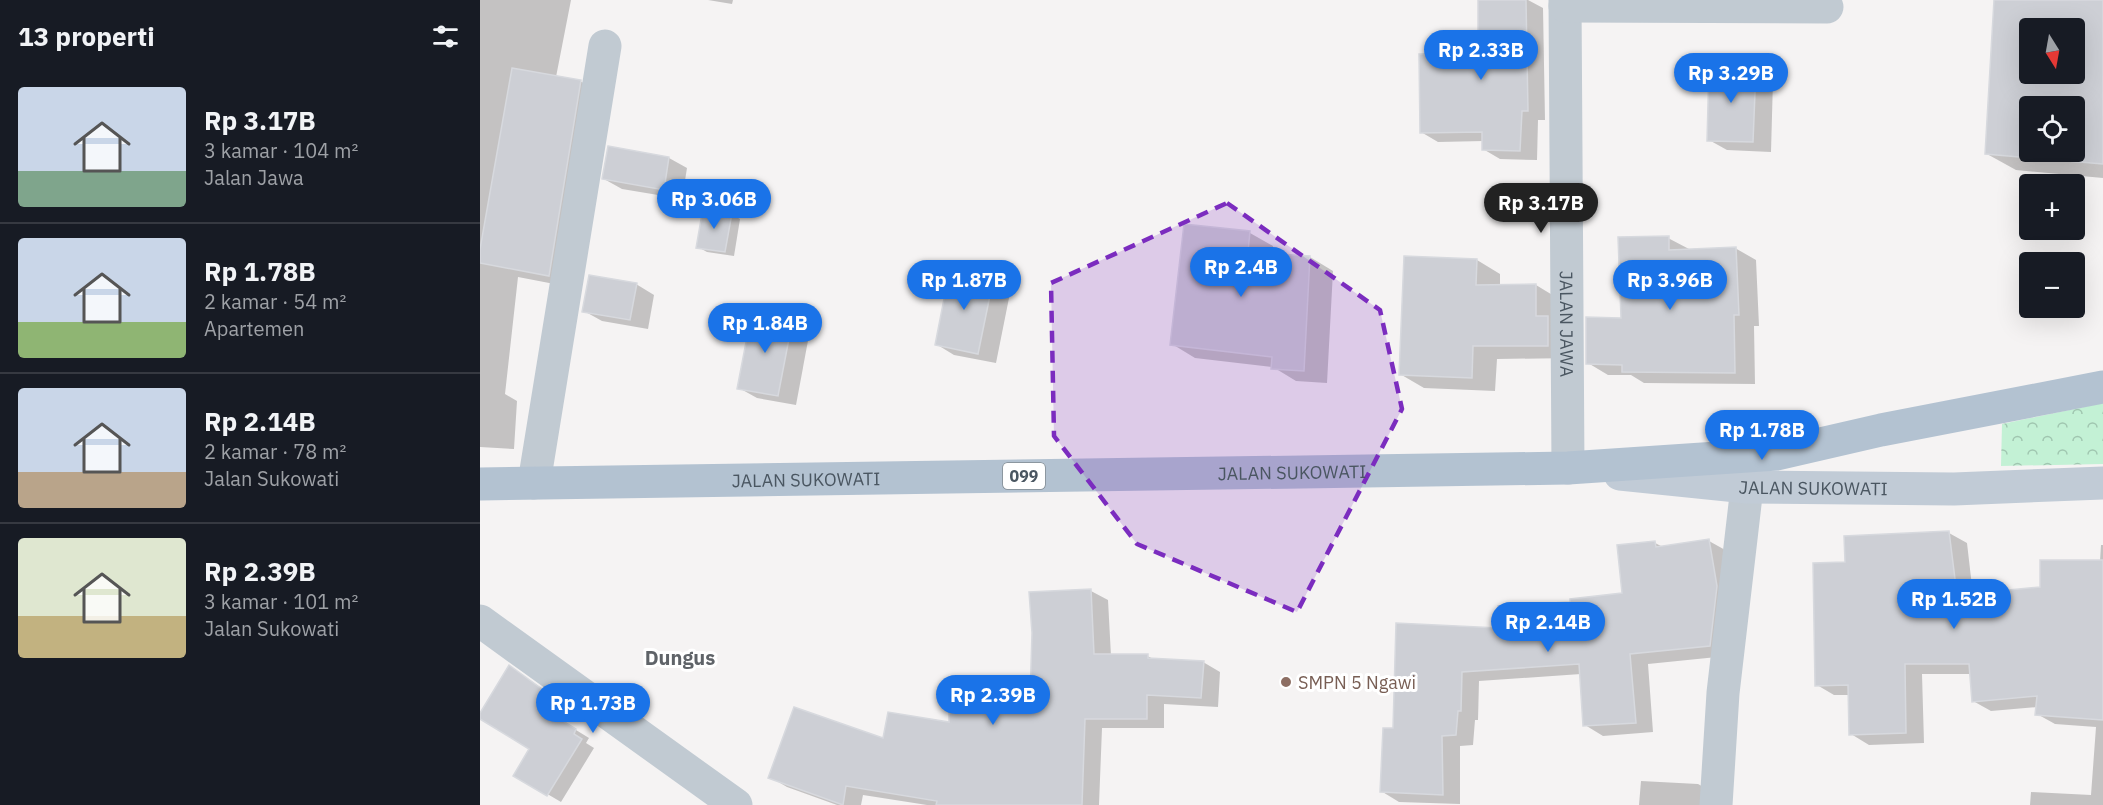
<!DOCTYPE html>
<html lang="id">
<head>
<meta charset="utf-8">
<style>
	body { margin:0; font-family:"IBM Plex Sans",sans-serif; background:#242831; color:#f1f3f6; height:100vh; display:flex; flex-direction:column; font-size:22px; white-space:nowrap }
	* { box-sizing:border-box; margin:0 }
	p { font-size:20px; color:#9ea1a6 }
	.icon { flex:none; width:33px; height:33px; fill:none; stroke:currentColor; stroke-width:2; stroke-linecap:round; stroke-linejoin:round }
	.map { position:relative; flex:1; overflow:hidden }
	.drawer { display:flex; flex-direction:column; background:#171b24; width:480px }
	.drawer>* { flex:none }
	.needle { width:39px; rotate:169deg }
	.buttons { position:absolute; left:1539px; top:18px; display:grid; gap:12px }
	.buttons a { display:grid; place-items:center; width:66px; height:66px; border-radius:6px; background:#171b24; box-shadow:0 6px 24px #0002; font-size:30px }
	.price { position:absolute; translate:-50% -51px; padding:0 14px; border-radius:21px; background:#1a73e8; color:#fff; font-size:20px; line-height:39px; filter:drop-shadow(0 2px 3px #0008) }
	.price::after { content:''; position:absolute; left:50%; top:36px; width:18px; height:14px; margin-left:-9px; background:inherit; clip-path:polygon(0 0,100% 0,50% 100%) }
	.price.current { background:#222; color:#fff }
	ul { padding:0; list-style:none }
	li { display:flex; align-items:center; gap:18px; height:150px; padding:0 18px }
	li+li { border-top:2px solid #363941 }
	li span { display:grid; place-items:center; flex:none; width:168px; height:120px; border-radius:6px; color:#555 }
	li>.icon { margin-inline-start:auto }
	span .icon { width:72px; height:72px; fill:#fffc; stroke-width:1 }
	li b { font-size:26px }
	h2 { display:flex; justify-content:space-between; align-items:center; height:72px; padding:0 18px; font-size:26px }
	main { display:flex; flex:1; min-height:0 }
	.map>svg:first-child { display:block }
</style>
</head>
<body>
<main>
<section class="drawer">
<h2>13 properti<svg class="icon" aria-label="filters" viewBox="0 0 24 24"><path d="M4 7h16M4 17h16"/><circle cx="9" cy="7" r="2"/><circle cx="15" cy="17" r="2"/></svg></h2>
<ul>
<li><span style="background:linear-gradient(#c9d6e8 70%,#7fa58c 0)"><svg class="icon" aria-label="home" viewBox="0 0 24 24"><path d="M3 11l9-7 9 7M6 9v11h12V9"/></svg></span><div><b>Rp 3.17B</b><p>3 kamar · 104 m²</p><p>Jalan Jawa</p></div></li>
<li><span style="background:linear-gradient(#c9d6e8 70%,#8fb573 0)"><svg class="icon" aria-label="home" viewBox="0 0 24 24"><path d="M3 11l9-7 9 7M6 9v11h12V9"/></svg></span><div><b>Rp 1.78B</b><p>2 kamar · 54 m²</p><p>Apartemen</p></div></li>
<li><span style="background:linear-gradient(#c9d6e8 70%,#b9a48a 0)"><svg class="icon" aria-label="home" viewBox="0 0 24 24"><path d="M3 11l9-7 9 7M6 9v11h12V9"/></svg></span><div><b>Rp 2.14B</b><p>2 kamar · 78 m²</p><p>Jalan Sukowati</p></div></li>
<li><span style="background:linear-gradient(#dfe7d0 65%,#c2b280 0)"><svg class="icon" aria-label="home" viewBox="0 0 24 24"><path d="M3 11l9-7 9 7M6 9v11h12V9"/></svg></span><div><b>Rp 2.39B</b><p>3 kamar · 101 m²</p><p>Jalan Sukowati</p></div></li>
</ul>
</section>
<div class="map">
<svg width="1623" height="805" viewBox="0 0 1623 805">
	<defs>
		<pattern id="park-crowns" width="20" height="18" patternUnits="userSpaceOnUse" patternTransform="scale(1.5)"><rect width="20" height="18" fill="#c3f1d5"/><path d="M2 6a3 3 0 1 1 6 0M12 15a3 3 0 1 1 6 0" fill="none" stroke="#a0c6b0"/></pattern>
	</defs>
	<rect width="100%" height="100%" fill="#f5f3f3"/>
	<path fill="url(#park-crowns)" d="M 1623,403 L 1623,464 L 1521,466 L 1522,424 Z"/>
	<g fill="#0003" fill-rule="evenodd">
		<path d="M 0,0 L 91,0 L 76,77 L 100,81 L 121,93 L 90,287 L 38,277 L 25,394 L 37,401 L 34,449 L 0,447 Z"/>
		<path d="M 228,0 L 253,0 L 252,4 Z"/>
		<path d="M 1000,0 L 1048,0 L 1063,8 L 1065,120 L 1058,120 L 1057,160 L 1020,159 L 1003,149 L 1004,141 L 958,142 L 941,132 L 1000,55 Z"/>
		<path d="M 1515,0 L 1623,0 L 1623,178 L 1536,170 L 1507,154 ZM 1550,28 L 1594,28 L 1594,74 L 1550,74 ZM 1550,106 L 1594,106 L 1594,152 L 1550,152 Z"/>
		<path d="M 1275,70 L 1293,80 L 1291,152 L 1247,150 L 1229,140 Z"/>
		<path d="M 129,147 L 189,158 L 207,168 L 202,199 L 142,189 L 124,179 Z"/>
		<path d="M 251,214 L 260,219 L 254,256 L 227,252 L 218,247 Z"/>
		<path d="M 770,233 L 793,246 L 792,255 L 830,257 L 853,271 L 847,383 L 816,381 L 793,367 L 715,358 L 692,344 Z"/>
		<path d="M 1188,238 L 1209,249 L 1255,248 L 1276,260 L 1279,326 L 1274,326 L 1275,384 L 1164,383 L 1151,375 L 1128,375 L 1108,363 L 1142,320 Z"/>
		<path d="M 997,260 L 1020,274 L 1020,286 L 1056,285 L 1079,299 L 1092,358 L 1017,359 L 1015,391 L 944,388 L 920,374 Z"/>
		<path d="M 513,278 L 531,288 L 516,363 L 474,355 L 456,344 Z"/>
		<path d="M 156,284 L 174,295 L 168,329 L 122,321 L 104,311 Z"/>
		<path d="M 312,320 L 330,330 L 316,405 L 277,398 L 259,388 Z"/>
		<path d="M 1469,533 L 1487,543 L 1493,595 L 1561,588 L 1620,561 L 1621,545 L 1623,545 L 1623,805 L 1550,805 L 1551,792 L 1611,795 L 1616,727 L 1575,724 L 1557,714 L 1558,707 L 1511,711 L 1493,701 L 1491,674 L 1442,674 L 1444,743 L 1389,745 L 1371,734 L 1370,695 L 1354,695 L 1337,685 L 1366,563 Z"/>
		<path d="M 1229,541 L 1247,551 L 1247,656 L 1168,664 L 1173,732 L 1123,736 L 1105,725 L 1101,674 L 999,681 L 998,720 L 995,720 L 993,745 L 980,746 L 980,804 L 919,802 L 901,791 L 915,730 L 1021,630 L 1092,603 L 1144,594 L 1175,543 L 1183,547 Z"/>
		<path d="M 611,591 L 628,600 L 631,656 L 667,656 L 674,659 L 723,662 L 740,672 L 738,707 L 684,704 L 684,728 L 622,728 L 619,805 L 447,805 L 383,795 L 381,805 L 357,805 L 307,787 L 290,777 L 404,740 L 552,699 Z"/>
		<path d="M 30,667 L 79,700 L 70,714 L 109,738 L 106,743 L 114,748 L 81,802 L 35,775 L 51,748 L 0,717 Z"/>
		<path d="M 1161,781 L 1218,784 L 1236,794 L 1236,805 L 1159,805 Z"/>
	</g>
	<g fill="#cdcfd5" stroke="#d7d9de" stroke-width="1.5" fill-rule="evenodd">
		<path d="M 998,0 L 1046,0 L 1048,111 L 1042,111 L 1040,151 L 1002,150 L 1002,132 L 940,133 L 939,54 L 998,53 Z"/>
		<path d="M 1514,0 L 1623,0 L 1623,164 L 1505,154 ZM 1550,28 L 1594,28 L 1594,74 L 1550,74 ZM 1550,106 L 1594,106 L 1594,152 L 1550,152 Z"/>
		<path d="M 1229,67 L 1276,68 L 1273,142 L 1227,141 Z"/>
		<path d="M 32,68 L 101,80 L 69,276 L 0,263 L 0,249 Z"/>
		<path d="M 128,146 L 189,157 L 184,190 L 122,179 Z"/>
		<path d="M 223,208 L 252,213 L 245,252 L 216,248 Z"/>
		<path d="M 704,224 L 770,231 L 768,252 L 830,256 L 824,371 L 791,369 L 792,357 L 690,345 Z"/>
		<path d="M 1189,236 L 1189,250 L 1256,247 L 1259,315 L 1254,315 L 1255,373 L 1142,372 L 1142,365 L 1106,364 L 1106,317 L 1141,318 L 1138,237 Z"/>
		<path d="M 924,256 L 997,259 L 996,285 L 1056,284 L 1056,316 L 1068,316 L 1068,346 L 993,346 L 992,378 L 919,375 Z"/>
		<path d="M 470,268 L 514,276 L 498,354 L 455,345 Z"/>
		<path d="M 109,275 L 157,283 L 150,320 L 102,312 Z"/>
		<path d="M 272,311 L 313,318 L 298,396 L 257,389 Z"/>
		<path d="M 1469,531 L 1477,595 L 1560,587 L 1560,560 L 1623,560 L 1623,720 L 1555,715 L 1557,696 L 1492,702 L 1489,664 L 1425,664 L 1426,733 L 1369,735 L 1368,685 L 1335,686 L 1333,563 L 1365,562 L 1364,536 Z"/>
		<path d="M 1229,539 L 1237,586 L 1230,646 L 1150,654 L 1156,723 L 1103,726 L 1099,664 L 982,672 L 981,711 L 978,711 L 976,735 L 962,736 L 963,795 L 900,792 L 903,728 L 913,728 L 916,623 L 1019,628 L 1018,606 L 1090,602 L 1090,599 L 1142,593 L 1137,545 L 1175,541 L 1176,547 Z"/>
		<path d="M 611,589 L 614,654 L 668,654 L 668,658 L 724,661 L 721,698 L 667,695 L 667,719 L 605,719 L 602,805 L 456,805 L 457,801 L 366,786 L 363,805 L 288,778 L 314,707 L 403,738 L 408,712 L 469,722 L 469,699 L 550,698 L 552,633 L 549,592 Z"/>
		<path d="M 29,665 L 66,692 L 57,705 L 96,729 L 94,734 L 102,739 L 67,796 L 33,776 L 49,749 L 0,719 L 0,713 Z"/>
	</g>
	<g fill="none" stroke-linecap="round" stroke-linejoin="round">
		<g stroke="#c1cad2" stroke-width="33">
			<path id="s1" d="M 1085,0 L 1088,468"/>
			<path d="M 1085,6 L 1347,7"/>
			<path d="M 54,483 L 125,46"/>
			<path d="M 1236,805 L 1243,693 L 1267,487"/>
		</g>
		<path stroke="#c1cad2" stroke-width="33" d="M 0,621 L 256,805"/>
		<path stroke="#c1cbd6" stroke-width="33" id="s2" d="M 1140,474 L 1267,487 L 1474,489 L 1623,483"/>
		<path stroke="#b3c2d1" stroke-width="33" id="s3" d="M 0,484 L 1088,468 L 1297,454 L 1401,430 L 1623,387"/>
	</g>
	<path fill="#7b2cbf" fill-opacity="0.2" stroke="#7b2cbf" stroke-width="4.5" stroke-dasharray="12 8" stroke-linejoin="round" d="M 747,203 L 900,310 L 922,409 L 817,612 L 657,544 L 574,436 L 571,283 Z"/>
	<circle fill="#8d6e63" stroke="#fff" stroke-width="2" cx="806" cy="682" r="6"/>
	<g text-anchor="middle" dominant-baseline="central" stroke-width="6" stroke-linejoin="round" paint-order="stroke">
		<rect fill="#fff" stroke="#808990" stroke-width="1.5" x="523" y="463" width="42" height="26" rx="4.5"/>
		<g font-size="16" font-weight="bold" fill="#4a5661">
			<text x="544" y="476">099</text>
		</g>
		<g font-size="18" fill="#4a5661" stroke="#fff">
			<text stroke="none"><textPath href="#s1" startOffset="324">JALAN JAWA</textPath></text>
			<text stroke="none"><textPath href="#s3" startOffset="812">JALAN SUKOWATI</textPath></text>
			<text stroke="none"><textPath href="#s3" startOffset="326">JALAN SUKOWATI</textPath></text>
			<text stroke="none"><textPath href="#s2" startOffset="194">JALAN SUKOWATI</textPath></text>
		</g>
		<g font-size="18" fill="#785e54" stroke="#fff" text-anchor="start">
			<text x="818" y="682">SMPN 5 Ngawi</text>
		</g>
		<g font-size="20" font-weight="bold" fill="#5f6368" stroke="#fff">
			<text x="200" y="657">Dungus</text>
		</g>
	</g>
</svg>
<div class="buttons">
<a><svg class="needle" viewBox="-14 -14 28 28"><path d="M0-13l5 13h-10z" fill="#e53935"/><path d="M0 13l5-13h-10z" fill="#9ea1a6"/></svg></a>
<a><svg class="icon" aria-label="locate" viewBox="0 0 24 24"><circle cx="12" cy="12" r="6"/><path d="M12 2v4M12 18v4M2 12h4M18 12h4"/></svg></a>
<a>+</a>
<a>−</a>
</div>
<b class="price" style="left:1001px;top:81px">Rp 2.33B</b>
<b class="price" style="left:1251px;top:104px">Rp 3.29B</b>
<b class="price" style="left:234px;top:230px">Rp 3.06B</b>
<b class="price current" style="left:1061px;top:234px">Rp 3.17B</b>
<b class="price" style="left:761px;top:298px">Rp 2.4B</b>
<b class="price" style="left:484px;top:311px">Rp 1.87B</b>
<b class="price" style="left:1190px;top:311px">Rp 3.96B</b>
<b class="price" style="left:285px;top:354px">Rp 1.84B</b>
<b class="price" style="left:1282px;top:461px">Rp 1.78B</b>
<b class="price" style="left:1474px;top:630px">Rp 1.52B</b>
<b class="price" style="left:1068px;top:653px">Rp 2.14B</b>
<b class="price" style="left:513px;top:726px">Rp 2.39B</b>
<b class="price" style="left:113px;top:734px">Rp 1.73B</b>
</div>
</main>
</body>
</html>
